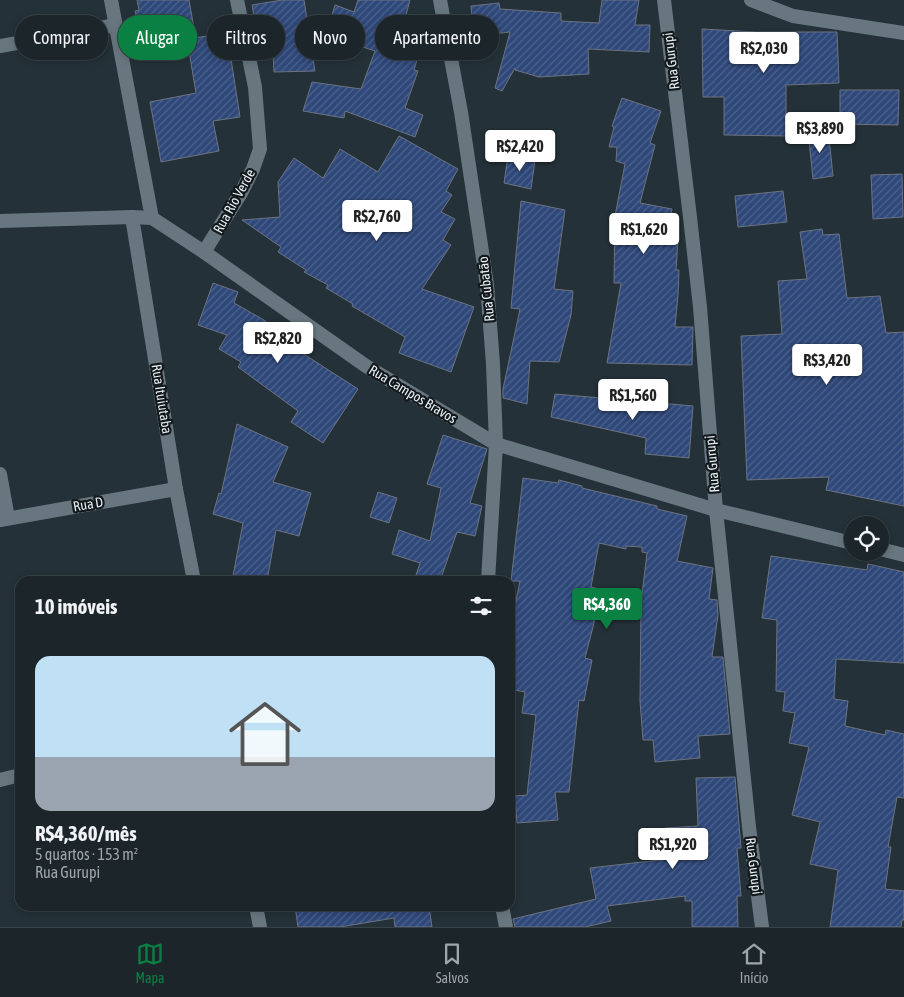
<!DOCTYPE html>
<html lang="pt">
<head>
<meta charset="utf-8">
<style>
	body { margin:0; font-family:"Asap Condensed",sans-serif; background:#242d32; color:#f1f3f6; height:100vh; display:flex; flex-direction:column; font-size:19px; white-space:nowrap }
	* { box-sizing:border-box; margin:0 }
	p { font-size:16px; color:#a0a5a8 }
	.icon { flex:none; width:28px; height:28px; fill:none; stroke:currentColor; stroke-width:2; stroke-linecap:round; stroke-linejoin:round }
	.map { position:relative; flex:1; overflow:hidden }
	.side { position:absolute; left:15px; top:576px; width:500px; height:335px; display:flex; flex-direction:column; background:#1b252a; border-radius:15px; box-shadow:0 2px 8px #0003,0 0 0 1px #394247 }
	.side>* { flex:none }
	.hud { position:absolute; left:15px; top:15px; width:500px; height:45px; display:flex; gap:10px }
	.controls { position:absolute; left:844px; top:516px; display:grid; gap:10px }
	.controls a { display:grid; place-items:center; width:45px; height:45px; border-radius:50%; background:#1b252a; box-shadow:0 2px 8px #0003,0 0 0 1px #394247; font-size:25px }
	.price { position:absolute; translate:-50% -42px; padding:0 11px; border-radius:5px; background:#fff; color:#222; font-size:16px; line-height:32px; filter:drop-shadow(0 1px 2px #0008) }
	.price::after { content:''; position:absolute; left:50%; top:30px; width:15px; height:11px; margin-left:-8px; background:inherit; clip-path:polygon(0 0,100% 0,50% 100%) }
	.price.selected { background:#0b8043; color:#fff }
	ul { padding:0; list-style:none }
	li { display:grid; align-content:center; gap:10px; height:265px; padding:0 20px }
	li+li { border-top:1px solid #394247 }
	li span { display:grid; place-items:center; height:155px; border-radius:15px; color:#555 }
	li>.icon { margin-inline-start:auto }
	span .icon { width:90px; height:90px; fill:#fffc; stroke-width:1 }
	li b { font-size:21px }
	h2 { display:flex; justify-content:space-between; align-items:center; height:60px; padding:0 20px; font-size:21px }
	.pill { padding:0 18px; border-radius:22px; background:#1b252a; box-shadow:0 2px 8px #0003,0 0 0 1px #394247; font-size:18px; line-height:45px }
	.pill.selected { background:#0b8043; color:#fff }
	.menu { display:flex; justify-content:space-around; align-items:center; height:70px; border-top:1px solid #394247; background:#1b252a; font-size:14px; color:#a0a5a8 }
	.menu a { display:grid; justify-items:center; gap:2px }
	.menu .selected { color:#0b8043 }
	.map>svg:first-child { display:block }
</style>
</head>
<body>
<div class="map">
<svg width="904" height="927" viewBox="0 0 904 927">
	<defs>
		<pattern id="building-hatch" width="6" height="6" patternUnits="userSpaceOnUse" patternTransform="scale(1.25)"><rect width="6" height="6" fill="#2f487a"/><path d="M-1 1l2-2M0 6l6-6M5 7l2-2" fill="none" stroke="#4d638d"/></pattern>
	</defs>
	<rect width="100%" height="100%" fill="#243138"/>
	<g fill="url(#building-hatch)" stroke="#6c7380">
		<path d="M 137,0 L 189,0 L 195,34 L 141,44 L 135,11 L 139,10 Z"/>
		<path d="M 282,0 L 304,0 L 315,71 L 274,72 L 272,36 L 258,38 L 252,5 Z"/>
		<path d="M 358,0 L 410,0 L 402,30 L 424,36 L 414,70 L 418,71 L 405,108 L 423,115 L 415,137 L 345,111 L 344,118 L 303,111 L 312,82 L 361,89 L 375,51 L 326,35 L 335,5 L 354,12 Z"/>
		<path d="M 602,0 L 639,0 L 635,25 L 650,25 L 649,52 L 588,49 L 589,74 L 539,77 L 515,70 L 515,68 L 502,91 L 495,88 L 510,32 L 474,36 L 471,6 L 499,3 L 500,9 L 561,13 L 561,21 L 599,23 Z"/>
		<path d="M 702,29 L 756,32 L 837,32 L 839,83 L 786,85 L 786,136 L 724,135 L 724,97 L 703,97 Z"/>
		<path d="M 227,33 L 240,117 L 213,121 L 219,151 L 161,162 L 150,102 L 196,93 L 187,39 Z"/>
		<path d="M 840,90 L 899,90 L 898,125 L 840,124 Z"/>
		<path d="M 622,98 L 661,111 L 650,143 L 655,145 L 640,203 L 672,209 L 666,238 L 678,239 L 676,270 L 679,270 L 678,295 L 675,327 L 693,327 L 692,365 L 607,363 L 621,283 L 614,283 L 615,216 L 625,164 L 616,161 L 617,147 L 609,147 L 614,127 L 612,126 Z"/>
		<path d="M 828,128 L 833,176 L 813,179 L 808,131 Z"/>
		<path d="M 399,136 L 458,169 L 446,191 L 452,195 L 441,212 L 455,219 L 443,240 L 451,245 L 422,289 L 474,307 L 451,372 L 399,353 L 405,337 L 352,306 L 353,304 L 326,288 L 328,285 L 304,272 L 306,270 L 278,252 L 281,247 L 242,220 L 280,217 L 278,182 L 294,158 L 323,178 L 340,149 L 378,172 Z"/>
		<path d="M 508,156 L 535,160 L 531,189 L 504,183 Z"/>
		<path d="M 902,174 L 903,217 L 873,219 L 871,175 Z"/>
		<path d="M 783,191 L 787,222 L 738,227 L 735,196 Z"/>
		<path d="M 521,201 L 565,210 L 554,289 L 573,291 L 571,315 L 559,362 L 530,361 L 527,404 L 503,398 L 503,389 L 520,309 L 511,308 Z"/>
		<path d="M 822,229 L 823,235 L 839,234 L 847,298 L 880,296 L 886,333 L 904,332 L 904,506 L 826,490 L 829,477 L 747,480 L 741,336 L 782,334 L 778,281 L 807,279 L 800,232 Z"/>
		<path d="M 213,283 L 238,292 L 234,303 L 264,320 L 301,348 L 299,351 L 358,389 L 323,443 L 291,422 L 298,411 L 238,367 L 241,362 L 219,349 L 227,335 L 198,325 Z"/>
		<path d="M 555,394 L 693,406 L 689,458 L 645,454 L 646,438 L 551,417 Z"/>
		<path d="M 237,424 L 288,447 L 273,482 L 311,493 L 299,536 L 276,530 L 267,581 L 232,581 L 243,523 L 213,514 L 219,493 L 221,494 Z"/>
		<path d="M 443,435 L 487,449 L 470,503 L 482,506 L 475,536 L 457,532 L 440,581 L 414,581 L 420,563 L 392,554 L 399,530 L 430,541 L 441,488 L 427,484 Z"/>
		<path d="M 523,478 L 558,483 L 559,480 L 582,486 L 582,488 L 657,506 L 657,509 L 687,516 L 677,561 L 713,568 L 709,599 L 717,600 L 718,615 L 712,657 L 723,657 L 730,734 L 698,736 L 700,758 L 655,762 L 653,740 L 643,740 L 640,701 L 641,603 L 647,553 L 642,552 L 642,547 L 626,546 L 626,549 L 599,543 L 591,587 L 617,593 L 613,618 L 596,615 L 585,658 L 592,660 L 584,701 L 579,700 L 569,792 L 555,792 L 558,820 L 517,823 L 515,796 L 527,795 L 536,715 L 522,713 L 525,692 L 510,689 L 510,672 L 515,636 L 510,635 L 510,631 L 520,581 L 511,581 Z"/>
		<path d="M 378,492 L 397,498 L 389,523 L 370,517 Z"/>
		<path d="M 771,556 L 867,570 L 868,564 L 904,572 L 904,663 L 836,659 L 834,699 L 848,701 L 845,726 L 885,735 L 886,730 L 904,734 L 904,798 L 897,797 L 888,847 L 891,847 L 885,889 L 904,891 L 904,920 L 902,920 L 901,927 L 830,927 L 838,870 L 810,864 L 820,822 L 792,815 L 809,747 L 789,743 L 795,713 L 783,711 L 785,692 L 776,691 L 777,620 L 762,618 Z"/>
		<path d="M 735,777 L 741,848 L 737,848 L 741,896 L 737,896 L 738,927 L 692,927 L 692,901 L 685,901 L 685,896 L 607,906 L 611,921 L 585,927 L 515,927 L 513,919 L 596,899 L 590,868 L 668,859 L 665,828 L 698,826 L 696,778 Z"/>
		<path d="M 295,906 L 429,906 L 432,927 L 395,927 L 394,918 L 340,927 L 298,927 Z"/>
	</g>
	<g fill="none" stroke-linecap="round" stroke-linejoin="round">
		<g stroke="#68777f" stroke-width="14">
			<path d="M 111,0 L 152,218"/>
			<path d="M 440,0 L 461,112 L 487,285 L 493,364 L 496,444 L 488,581"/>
			<path d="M 751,0 L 793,16 L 904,33"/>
			<path d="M 0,46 L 116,25"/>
			<path d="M 132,217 L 176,489 L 194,581"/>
			<path d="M 204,252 L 241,193 L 253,169 L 260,149 L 255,87 L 237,0"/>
			<path d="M 0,474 L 8,518"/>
			<path d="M 0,520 L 176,489"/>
			<path d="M 0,780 L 20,775"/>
			<path d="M 256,906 L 260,927"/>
			<path d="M 502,906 L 506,927"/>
		</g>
		<g stroke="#68777f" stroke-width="14">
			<path d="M 664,0 L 690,217 L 700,307 L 716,510 L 749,827 L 762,927"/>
			<path d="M 0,221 L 132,217 L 152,218 L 204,252 L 366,366 L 496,444 L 716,510 L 852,543"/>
			<path d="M 880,549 L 904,555"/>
		</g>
	</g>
	<g text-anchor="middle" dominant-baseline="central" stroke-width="4.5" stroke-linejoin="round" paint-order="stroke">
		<g font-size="14" fill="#e6eef3" stroke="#12181b">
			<text transform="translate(671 61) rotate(-97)">Rua Gurupi</text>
			<text transform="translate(234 201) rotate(-61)">Rua Rio Verde</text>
			<text transform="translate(486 289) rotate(-96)">Rua Cubatão</text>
			<text transform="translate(413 394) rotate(31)">Rua Campos Bravos</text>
			<text transform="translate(162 399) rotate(81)">Rua Ituiutaba</text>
			<text transform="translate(712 464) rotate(-95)">Rua Gurupi</text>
			<text transform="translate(88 504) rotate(-10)">Rua D</text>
			<text transform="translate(754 866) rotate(83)">Rua Gurupi</text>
		</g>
	</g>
</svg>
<div class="controls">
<a><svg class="icon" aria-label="locate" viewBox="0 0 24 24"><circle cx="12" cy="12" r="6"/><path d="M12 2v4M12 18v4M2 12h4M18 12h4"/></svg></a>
</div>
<b class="price" style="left:764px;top:74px">R$2,030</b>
<b class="price" style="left:820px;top:154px">R$3,890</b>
<b class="price" style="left:520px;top:172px">R$2,420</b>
<b class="price" style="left:377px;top:242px">R$2,760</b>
<b class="price" style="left:644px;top:255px">R$1,620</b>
<b class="price" style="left:278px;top:364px">R$2,820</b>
<b class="price" style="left:827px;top:386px">R$3,420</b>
<b class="price" style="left:633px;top:421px">R$1,560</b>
<b class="price selected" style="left:607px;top:630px">R$4,360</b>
<b class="price" style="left:673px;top:870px">R$1,920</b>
<div class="hud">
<a class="pill">Comprar</a>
<a class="pill selected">Alugar</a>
<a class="pill">Filtros</a>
<a class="pill">Novo</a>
<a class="pill">Apartamento</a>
</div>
<section class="side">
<h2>10 imóveis<svg class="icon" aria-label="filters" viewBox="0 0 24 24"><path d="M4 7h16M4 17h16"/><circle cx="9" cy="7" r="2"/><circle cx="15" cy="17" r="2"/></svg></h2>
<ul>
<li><span style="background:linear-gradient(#bfe0f5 65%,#9aa5b1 0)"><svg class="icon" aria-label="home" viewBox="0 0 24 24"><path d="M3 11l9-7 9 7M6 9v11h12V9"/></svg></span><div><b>R$4,360/mês</b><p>5 quartos · 153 m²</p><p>Rua Gurupi</p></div></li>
</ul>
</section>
</div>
<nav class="menu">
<a class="selected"><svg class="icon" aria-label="map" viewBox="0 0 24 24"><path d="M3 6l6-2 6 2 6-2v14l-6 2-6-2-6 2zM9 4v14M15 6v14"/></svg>Mapa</a>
<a><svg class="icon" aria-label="saved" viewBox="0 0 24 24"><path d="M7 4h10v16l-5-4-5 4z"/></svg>Salvos</a>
<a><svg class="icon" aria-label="home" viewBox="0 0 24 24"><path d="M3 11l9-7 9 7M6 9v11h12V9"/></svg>Início</a>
</nav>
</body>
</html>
